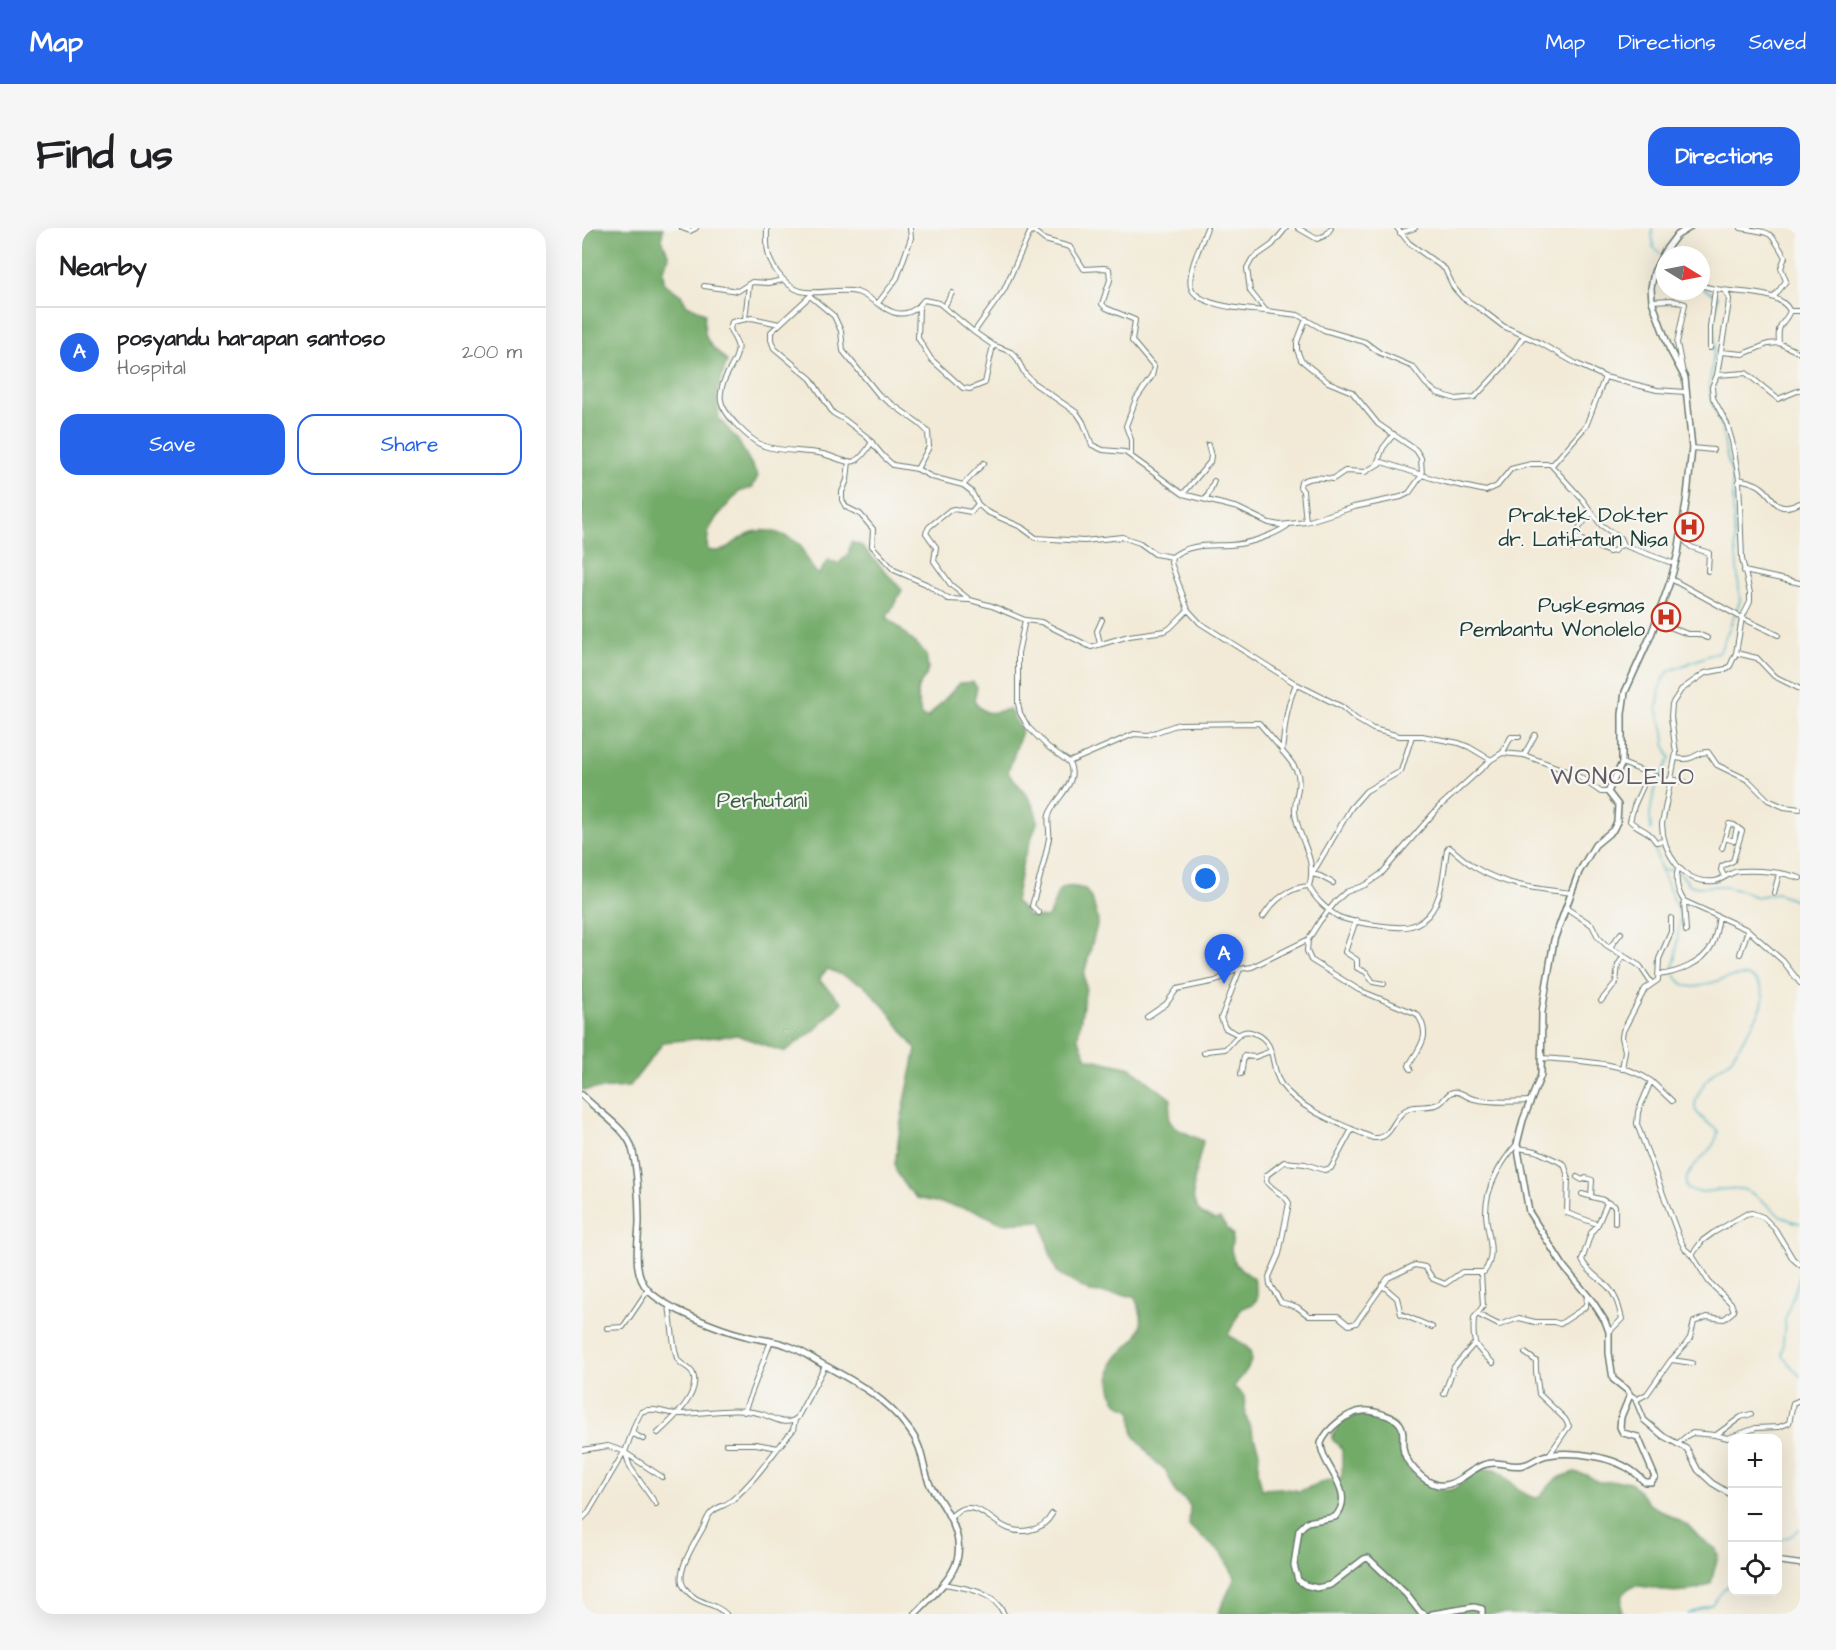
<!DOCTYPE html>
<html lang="en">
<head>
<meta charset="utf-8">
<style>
	body { margin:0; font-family:"Architects Daughter",sans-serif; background:#f6f6f6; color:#202124 }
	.controls { position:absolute; right:18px; bottom:18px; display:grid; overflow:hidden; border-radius:12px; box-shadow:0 6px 24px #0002 }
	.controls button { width:54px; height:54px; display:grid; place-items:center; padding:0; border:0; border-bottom:2px solid #e0e0e0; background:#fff; color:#202124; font:30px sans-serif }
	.compass { position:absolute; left:1074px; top:18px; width:54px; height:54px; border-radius:50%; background:#fff; box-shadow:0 6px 24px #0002; rotate:100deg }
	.you { position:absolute; left:624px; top:651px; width:21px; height:21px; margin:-15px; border:4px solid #fff; border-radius:50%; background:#1a73e8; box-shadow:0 0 0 9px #1a73e833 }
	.badge { display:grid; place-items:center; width:39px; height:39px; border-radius:50%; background:#2563eb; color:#fff; font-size:20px; font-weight:700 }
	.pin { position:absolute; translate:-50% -50px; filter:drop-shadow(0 2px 3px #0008) }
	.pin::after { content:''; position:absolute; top:32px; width:21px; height:18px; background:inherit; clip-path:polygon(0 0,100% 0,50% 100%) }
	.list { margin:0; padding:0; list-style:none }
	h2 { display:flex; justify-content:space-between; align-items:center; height:78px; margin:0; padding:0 24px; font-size:26px }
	h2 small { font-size:20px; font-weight:400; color:#757577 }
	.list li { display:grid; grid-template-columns:39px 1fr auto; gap:18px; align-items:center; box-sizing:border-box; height:90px; padding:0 24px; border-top:2px solid #e0e0e0 }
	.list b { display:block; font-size:22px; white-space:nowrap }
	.list p { margin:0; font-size:20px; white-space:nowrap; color:#757577 }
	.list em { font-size:20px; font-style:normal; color:#757577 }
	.actions { display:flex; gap:12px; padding:18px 24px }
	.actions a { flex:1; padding:14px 0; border:2px solid #2563eb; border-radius:18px; text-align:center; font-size:21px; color:#2563eb }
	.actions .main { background:#2563eb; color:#fff }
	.icon { flex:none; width:33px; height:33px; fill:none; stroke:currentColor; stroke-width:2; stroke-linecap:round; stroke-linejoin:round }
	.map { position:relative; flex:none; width:1218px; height:1386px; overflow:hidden; border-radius:18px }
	header { display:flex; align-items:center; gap:36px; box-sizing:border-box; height:84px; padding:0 30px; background:#2563eb; color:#fff }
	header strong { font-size:28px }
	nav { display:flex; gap:33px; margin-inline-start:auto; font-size:21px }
	.intro { display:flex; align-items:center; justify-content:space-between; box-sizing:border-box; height:144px; padding:0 36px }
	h1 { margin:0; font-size:42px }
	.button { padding:15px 27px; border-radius:18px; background:#2563eb; color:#fff; font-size:21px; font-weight:700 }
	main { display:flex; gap:36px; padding:0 36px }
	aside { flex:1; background:#fff; border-radius:18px; box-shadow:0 6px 24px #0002 }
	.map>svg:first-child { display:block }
	.forest { fill:#72aa67; stroke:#48744e; stroke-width:1.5 }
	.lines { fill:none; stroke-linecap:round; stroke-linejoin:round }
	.stream { stroke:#43b0c0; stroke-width:1.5 }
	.minor-casing { stroke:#697a6d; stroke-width:6 }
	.tertiary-casing { stroke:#697a6d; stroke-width:7 }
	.secondary-casing { stroke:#697a6d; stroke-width:8 }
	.minor { stroke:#fff; stroke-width:4 }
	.tertiary { stroke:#fff; stroke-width:4.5 }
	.secondary { stroke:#fff; stroke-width:5 }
	.labels { text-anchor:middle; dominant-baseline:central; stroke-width:4.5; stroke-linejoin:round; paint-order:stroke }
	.poi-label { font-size:21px; fill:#1f3d34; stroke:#f6f6f2; text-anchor:end }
	.park-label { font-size:21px; fill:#3a5f44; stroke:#f6f6f2 }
	.quarter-label { font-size:24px; letter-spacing:1.5px; fill:#645c63; stroke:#f6f6f2 }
</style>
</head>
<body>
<header>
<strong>Map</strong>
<nav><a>Map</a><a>Directions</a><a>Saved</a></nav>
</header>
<div class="intro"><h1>Find us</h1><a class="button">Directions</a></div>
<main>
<aside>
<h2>Nearby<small></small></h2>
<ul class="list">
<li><span class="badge">A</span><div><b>posyandu harapan santoso</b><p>Hospital</p></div><em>200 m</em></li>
</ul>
<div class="actions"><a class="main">Save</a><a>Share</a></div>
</aside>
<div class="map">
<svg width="1218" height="1386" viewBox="0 0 1218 1386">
	<rect width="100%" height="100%" fill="#f6f6f2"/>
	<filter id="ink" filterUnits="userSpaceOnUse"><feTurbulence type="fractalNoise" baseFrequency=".0167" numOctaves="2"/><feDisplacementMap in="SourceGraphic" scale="12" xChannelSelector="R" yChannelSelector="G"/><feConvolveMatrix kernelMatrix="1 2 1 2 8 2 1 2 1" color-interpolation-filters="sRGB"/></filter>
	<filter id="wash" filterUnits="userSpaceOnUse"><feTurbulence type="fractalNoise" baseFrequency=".008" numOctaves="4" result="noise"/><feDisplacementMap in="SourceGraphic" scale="24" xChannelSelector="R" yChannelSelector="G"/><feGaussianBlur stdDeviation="1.35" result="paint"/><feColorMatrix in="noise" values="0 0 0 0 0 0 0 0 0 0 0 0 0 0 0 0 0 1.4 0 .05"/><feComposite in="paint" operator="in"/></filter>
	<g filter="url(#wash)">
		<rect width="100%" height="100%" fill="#f2ead7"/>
		<path class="forest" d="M0,0H81L80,11L87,29L81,41L82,55L99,67L105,77L123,85C120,112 126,115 145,133L135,163L137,191L155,211L176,248L170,260L157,264L134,290L127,302L125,315L126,322C153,330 156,293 195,305C203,308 210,310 216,315C222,320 222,326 225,332C228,337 232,342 236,347L246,332L256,336L266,327L269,314L280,318L320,362L305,389L344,425L346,441L344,448L336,459L335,466L339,487L345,490L378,455L391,454L395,459L392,473C404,489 408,485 427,481L440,503L426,544C437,558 456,576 455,595L441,633L433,673L446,688L465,690C478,672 468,651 503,661L511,673L516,693L502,746L504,760L497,801L496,810L505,830L549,840L589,871L587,892L595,901L621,913C618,932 601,972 620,986C624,988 629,990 633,992L638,991L651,1007L649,1022L653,1036L672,1051L675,1064V1071L671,1076L659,1081L646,1107C665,1117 679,1125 661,1147C658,1152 655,1153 652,1159L662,1168L664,1188L677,1223L676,1244L680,1261L699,1260L718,1263L746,1252L760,1249V1221L750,1211C757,1181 795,1183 814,1199C818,1209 815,1218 819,1227C824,1243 854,1270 873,1260C883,1254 893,1241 905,1241C927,1242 930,1266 956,1270L974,1251L992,1244L1005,1247L1016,1254L1044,1253L1050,1255L1067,1276L1107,1298L1117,1309L1134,1321L1136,1328L1129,1355C1121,1360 1112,1363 1102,1363C1095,1364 1086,1364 1079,1362C1064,1359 1043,1351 1040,1372C1039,1377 1038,1381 1040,1386H636L653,1349L639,1325L607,1298L608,1278L604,1273L594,1265L583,1241L577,1238L551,1206L550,1185L546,1180C528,1178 526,1152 530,1137C534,1125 552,1117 557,1104C563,1091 557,1080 552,1068L508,1064L478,1047L474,1042L467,1022L460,993L420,995L394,983L335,970L325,960L314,943L313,936L319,893L334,821L305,782L282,757L246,741L239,748L238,753L260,774L233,802L202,824L155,807L82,814L47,859L0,862Z"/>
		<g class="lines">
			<path class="stream" d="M1070,0L1071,19L1078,25
				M1069,602L1068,586L1072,562L1088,530L1083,516L1082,503L1075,481L1079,455L1087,443L1138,423L1158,373L1152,304L1150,247L1144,225L1140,200L1131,177L1127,160L1133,118L1132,92L1136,69L1119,59
				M1070,612L1077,636L1098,687L1094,729L1091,740
				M1079,642H1093
				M1097,644L1108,657L1116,659L1137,658L1161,663L1174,669L1195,665L1206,669L1218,676
				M1092,746C1095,751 1100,756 1106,758C1126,764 1165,730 1179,760C1184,771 1179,781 1174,790C1167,804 1157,816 1150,830C1145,837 1137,839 1131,845C1124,852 1109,873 1114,883C1119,891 1129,897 1136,903C1133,929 1101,935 1104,960C1118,970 1144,956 1163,962C1185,970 1192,991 1218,995
				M1218,1047L1203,1092L1200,1128L1218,1148
				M1196,1312L1209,1308L1218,1301
				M1106,1386L1130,1376L1150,1352"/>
		</g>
	</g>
	<g filter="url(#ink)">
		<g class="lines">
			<g class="minor-casing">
				<path id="minor" d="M100,0L108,3L114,0
					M185,0C185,9 184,19 187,28C191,43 208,63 224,64C241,66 258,60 275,64C294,70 311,96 333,81C337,79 339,75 342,72L357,75L392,104L422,62L450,0
					M625,0C620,14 605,44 609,59C614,78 667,82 684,83
					M704,0L690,17L670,31L665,40L668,63L684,83L716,87L742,102L783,114L798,125L831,139L844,156L855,165L874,171L893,169L921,139L942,108
					M716,0L735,11L744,7L749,0
					M815,0L827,15L863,41L872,60L881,70L900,82L921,98L958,115L993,135L1023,149L1075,162L1103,164
					M1159,0C1191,6 1186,0 1203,29L1199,40L1204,53L1192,69
					M449,1L463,12L488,19L502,41L522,40L527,41L528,52L520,76L524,80L553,92L550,113L572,139L570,148L554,171L544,198L549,212V228
					M818,5L833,0
					M1119,57C1143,68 1196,58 1208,83
					M122,58L156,63L170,54L187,55L201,52
					M1144,64L1147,71L1146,80L1135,147L1130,159L1131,170L1145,196L1150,213L1157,251L1160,331L1168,365V374L1160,390L1154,425L1148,438L1144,441L1123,445L1113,452L1099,462L1090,476L1089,489L1094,525L1080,596C1081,624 1100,657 1133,653C1142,652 1148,643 1158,643C1177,642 1200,644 1218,650
					M228,68L189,104V112L192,120L229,151L251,185L263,192L285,209L301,228L311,237L335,241L350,249L381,257L389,263L396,276L405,284L439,299L454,310L502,313L540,309L558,315L573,326L590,329C608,315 626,318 648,317C667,316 690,308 705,298
					M228,68L252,88L259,103L261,123L297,167L338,196L346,204L347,219L335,241
					M1070,73L1089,72L1103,76L1095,115L1101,145
					M296,75L315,50L329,10L328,0
					M337,79L336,110L349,131L381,160L388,161L403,155L411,117
					M362,79L370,65
					M1208,83H1218
					M163,91L167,57
					M197,96L170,90L150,94L148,100C149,106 153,110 155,116C159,130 142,146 140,159C139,163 138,168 139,172C141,187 169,213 182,218C200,224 222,222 241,226C267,233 272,244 290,214
					M392,104L411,117L429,124L434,129L443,146L453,156L495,185L501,194L510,217L521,222L543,224L601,266L656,280L687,295L698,297L724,294L772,279L819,269L827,265L840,247L862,254L904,263L915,258L929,241L949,236H971L1004,198L1023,149
					M1197,115C1195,92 1202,98 1208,83
					M1128,120V99L1133,62
					M1139,124L1161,126L1186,116L1197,115L1218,125
					M1135,147L1164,145L1196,171L1218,162
					M1110,220L1131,222
					M267,233L265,252L260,264V272L264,279L278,286L291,301L290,318L312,342L344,356L366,371L387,372
					M795,236L801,220L812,206
					M969,237L1000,271L1019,297L1038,310L1041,317L1093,336
					M1157,251C1164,253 1173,254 1179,259C1195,271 1192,287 1218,275
					M381,257L402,235
					M601,266L628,234L629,228L626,217
					M624,272L632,253
					M396,276L389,284L372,281L368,282L347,299L344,305L354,319L352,333L369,357L388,372L410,378L443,392L459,394L509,419L547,408L583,403L588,400L606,382
					M724,294L721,263L718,259L719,254C729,248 740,249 751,251L763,243L783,244L800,234L840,247L839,230L834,222L796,196L770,164L746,154L719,132L715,122V114L724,91
					M993,309L1027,324L1032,323L1037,318L1041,317
					M1099,309L1109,319L1127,325L1126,343
					M990,321L997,300L1009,285
					M590,329L589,335L606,382L618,395L714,456L760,479L774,491L791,501L817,508H840L877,515L887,519L909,532L920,525L942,527L993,546L1019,564H1026
					M1162,343L1218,355
					M1089,351L1160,390L1196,407
					M443,392L436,425V475L438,485L446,499L466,519L487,534L552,506L566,507L597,496L677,495L700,522
					M1074,394L1106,406H1116L1125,410
					M518,416L515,403L520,392
					M1154,425L1175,430L1192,448L1218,461
					M714,456C704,479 703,499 700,523C706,530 713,537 716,547C719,558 712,572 713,584C715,610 736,630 727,658C731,669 745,682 755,688C767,694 816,702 829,698C833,697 838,694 841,692C861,677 861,644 865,622L867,619C876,626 884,634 894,640C923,658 956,661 990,665
					M921,524L929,509H937
					M942,527L953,507
					M1094,530C1114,534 1112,524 1126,524L1135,537L1166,552L1186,572L1202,579L1218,581
					M1040,535L1088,554
					M1088,551L1103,554
					M1061,558L1052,578L1048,593C1057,602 1065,600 1074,614L1082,613
					M1143,610L1152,613L1155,599
					M1140,620L1147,596L1152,597L1160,603L1151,633L1140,638L1139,642L1142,648
					M1096,641C1093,652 1096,664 1102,673L1166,702L1201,733L1218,755
					M751,655L738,648L730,646L769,580L784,563L819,543L830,508
					M1192,665L1197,646
					M1102,674L1104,703
					M984,680L1010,697L1016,709L1024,717L1058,738L1070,756
					M457,685L450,678C456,656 463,633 467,610C468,603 465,594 467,587C473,569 498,556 487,534
					M681,689C691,673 707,659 727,658
					M774,692L763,724L775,732V740L784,744L791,754L802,756
					M1028,719L1039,705
					M1158,726L1166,702
					M1076,747C1094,745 1121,736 1130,717C1134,709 1135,698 1137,689
					M1019,773L1034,754L1036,737L1042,727
					M565,789L584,776L595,761L634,753L652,742L670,739L725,712
					M655,806L643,800L639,790L658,741
					M622,825L625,823L643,821C653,813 657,799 672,805C696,814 687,838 699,856C717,882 763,898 791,910C812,912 810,886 828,880C837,877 848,880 856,876C864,873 865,862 875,864C881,865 886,870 892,871C909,875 930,874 948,873
					M960,830C995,833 1039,833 1069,853L1056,884L1055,896L1097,1009L1103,1021L1110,1027
					M829,841L827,838L828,835C840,817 849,806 835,786L777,762L729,732L725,723L726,712L738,693L755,672L764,664L783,657L799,646L857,579L909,532
					M1040,841L1043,823L1040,809L1041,803L1063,761L1076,752L1077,731L1089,704V690
					M659,846L662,828L673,829L689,823
					M1069,853L1090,873
					M770,901L749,940L742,942L723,936L702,934L685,947L684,953C690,963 702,965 707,975L697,1026L687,1049L688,1057L699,1074L715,1079L727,1088H756L767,1097L774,1095L806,1050L833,1037L843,1039L851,1051L863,1056L880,1044H902C916,1026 904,1004 904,984C904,959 919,934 935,916
					M936,920L954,923L982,936L986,948L985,985L1015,996
					M995,949L1000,952L1004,950L1010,952L1009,969
					M1000,966L1021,972L1025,975L1016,996L1009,1005L1000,1032C1004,1043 1019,1051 1027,1060C1035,1069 1037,1080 1040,1091L1027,1104
					M1025,974L1033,978V995
					M899,1045L901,1078L892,1090C890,1116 892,1118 911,1135
					M800,1057L815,1070L819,1086L850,1099
					M895,1086L917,1097L937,1090L953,1094H972L978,1096L1002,1080L1004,1077L1005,1067
					M25,1100L41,1099L66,1062
					M943,1125L954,1133C953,1145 956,1155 957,1166L983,1191L987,1198L967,1227
					M1090,1132L1110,1135
					M862,1166L872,1139L892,1116
					M1054,1172L1065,1166L1089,1132L1103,1117L1108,1110L1112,1094L1125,1089L1142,1091L1152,1083L1149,1075L1127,1054L1110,1027L1120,1013L1131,1005L1164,986L1170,985L1181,989L1193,1001L1211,1031L1218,1037
					M162,1184L189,1113
					M50,1205L61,1211
					M76,1205C89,1193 119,1166 111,1146C108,1138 98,1138 95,1130C90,1114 90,1095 87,1078
					M1134,1207L1159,1189L1169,1186
					M144,1216H174L196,1220L211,1202L213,1192
					M1095,1216L1106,1207L1111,1205L1133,1207L1146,1210L1174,1200L1197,1199L1207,1195L1211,1175L1218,1172
					M0,1222L26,1218L41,1223
					M74,1276L48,1239L43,1224L53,1196L59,1184C70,1178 84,1186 96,1186C124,1186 152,1178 180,1186C192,1190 204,1199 215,1190L243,1138
					M368,1289C372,1286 376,1282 380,1281C403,1273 417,1310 448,1302C459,1300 465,1295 470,1286
					M0,1291L6,1285L42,1224L80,1249
					M362,1356C384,1360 411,1363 422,1386
					M144,1386C131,1373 114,1377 102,1359C92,1345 114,1313 121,1300C124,1294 125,1288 130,1284C136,1278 144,1278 150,1272C168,1257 182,1238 196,1220"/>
			</g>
			<g class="tertiary-casing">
				<path id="tertiary" d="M1048,1167L1053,1170L1062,1192L1081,1208L1105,1221L1116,1242L1130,1255L1150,1267
					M1196,1333L1218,1336"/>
			</g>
			<g class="secondary-casing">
				<path id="secondary" d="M0,867C13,881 40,898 48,915C55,931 57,974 57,992C57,1015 49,1043 66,1062C82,1080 139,1102 164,1108C177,1112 191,1112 204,1117C218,1121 230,1131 244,1138C277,1156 303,1170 326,1200C343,1221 339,1239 349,1259C355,1268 361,1276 366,1286C393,1334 364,1353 333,1386
					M842,1386L838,1384L824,1366L786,1330L782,1331L748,1357L735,1360L723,1357L716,1352L712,1337L717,1302L725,1294L753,1289C776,1264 739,1239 739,1215C745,1201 765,1184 781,1183C788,1182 796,1185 803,1187C809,1189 815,1191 818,1196C823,1203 820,1211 821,1219C822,1234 841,1254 856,1257C872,1260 886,1243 901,1237C917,1231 926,1240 941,1237C950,1236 956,1228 966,1227C991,1223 1032,1228 1053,1245C1056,1247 1059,1251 1063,1254H1069L1073,1249L1056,1209L1041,1205L1038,1199L1039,1189L1048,1167L1045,1162L1031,1151L1027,1125V1104L1023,1093L1011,1074L982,1039L947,984L935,916L941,892L959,847L960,784L972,712L997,644L1013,617L1031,602L1035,594L1036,577L1026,564L1040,535V486L1043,464L1069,407L1089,351L1096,325L1105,268L1110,220L1103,150L1087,120L1070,73L1069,60L1072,44L1082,24L1094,8L1107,0
					M850,1386L892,1379L900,1381V1386"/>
			</g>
			<use href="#minor" class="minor"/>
			<use href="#tertiary" class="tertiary"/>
			<use href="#secondary" class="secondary"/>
		</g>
	</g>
	<defs>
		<g id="hospital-ring" transform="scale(1.5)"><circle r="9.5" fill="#f6f6f2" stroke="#c8321e" stroke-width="1.5"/><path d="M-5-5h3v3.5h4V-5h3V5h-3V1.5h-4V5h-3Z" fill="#c8321e"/></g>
	</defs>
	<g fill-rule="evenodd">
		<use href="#hospital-ring" x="1107" y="299"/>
		<use href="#hospital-ring" x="1084" y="389"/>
	</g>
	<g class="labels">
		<g class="poi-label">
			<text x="1086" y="287">Praktek Dokter<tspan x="1086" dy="24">dr. Latifatun Nisa</tspan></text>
			<text x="1063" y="377">Puskesmas<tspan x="1063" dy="24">Pembantu Wonolelo</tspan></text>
		</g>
		<g class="park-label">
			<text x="180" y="572">Perhutani</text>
		</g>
		<g class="quarter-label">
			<text x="1041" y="549">WONOLELO</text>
		</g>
	</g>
</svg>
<div class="controls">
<button>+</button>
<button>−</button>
<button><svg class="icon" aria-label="locate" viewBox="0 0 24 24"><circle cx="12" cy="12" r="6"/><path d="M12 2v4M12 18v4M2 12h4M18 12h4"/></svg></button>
</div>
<svg class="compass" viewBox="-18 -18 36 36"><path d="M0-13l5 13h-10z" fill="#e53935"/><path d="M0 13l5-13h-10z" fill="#757577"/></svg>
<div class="you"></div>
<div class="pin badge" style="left:642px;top:756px">A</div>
</div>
</main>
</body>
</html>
